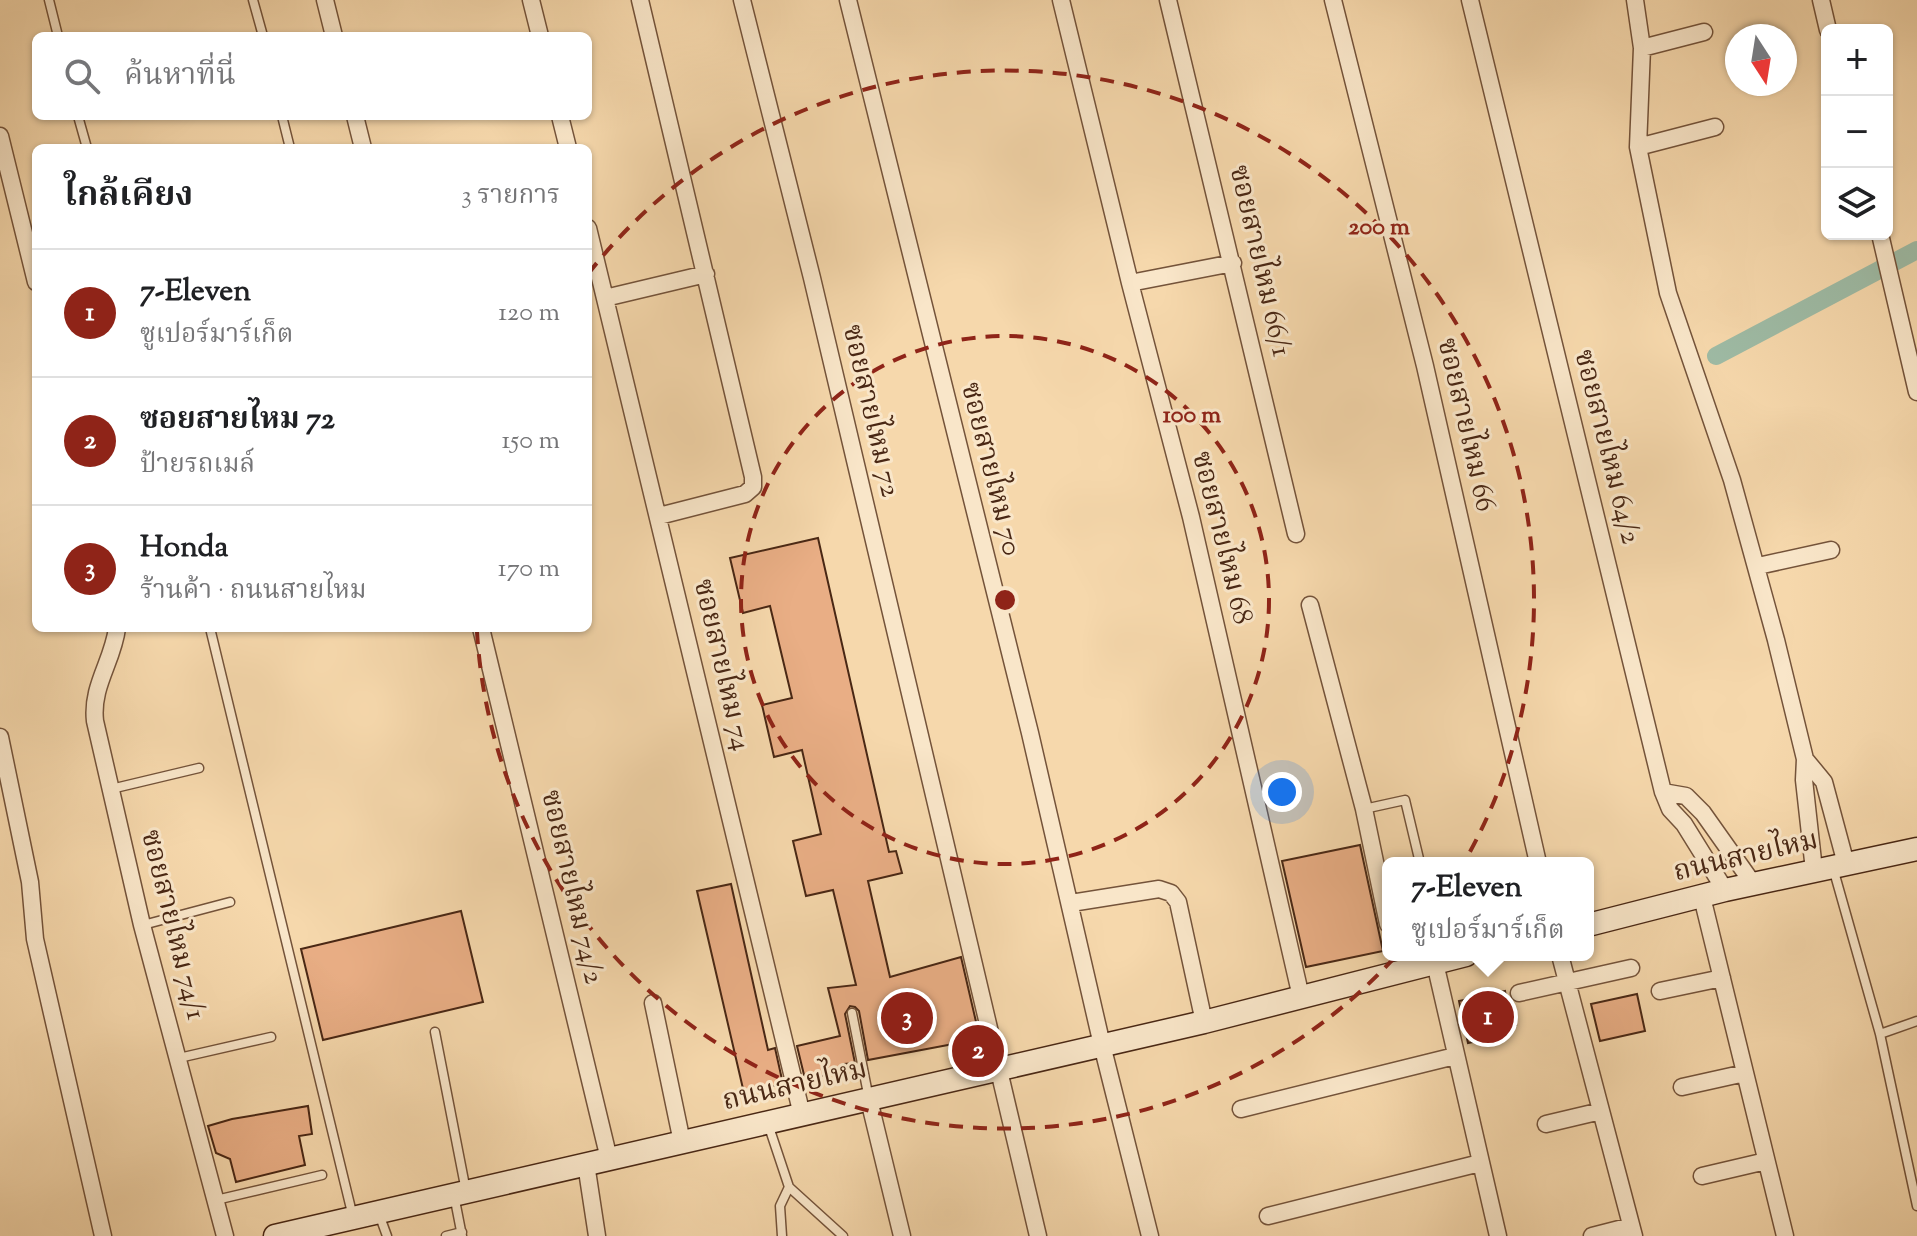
<!DOCTYPE html>
<html lang="th">
<head>
<meta charset="utf-8">
<style>
	body { margin:0; font-family:"Sorts Mill Goudy","Noto Serif Thai",serif; background:#f6f6f6; color:#202124 }
	.controls { position:absolute; right:24px; top:24px; display:grid; overflow:hidden; border-radius:12px; box-shadow:0 2px 6px #0004 }
	.controls button { width:72px; height:72px; display:grid; place-items:center; padding:0; border:0; border-bottom:2px solid #e0e0e0; background:#fff; color:#202124; font:40px sans-serif }
	.compass { position:absolute; left:1725px; top:24px; width:72px; height:72px; border-radius:50%; background:#fff; box-shadow:0 2px 6px #0004; rotate:168deg }
	.you { position:absolute; left:1282px; top:792px; width:28px; height:28px; margin:-20px; border:6px solid #fff; border-radius:50%; background:#1a73e8; box-shadow:0 0 0 12px #1a73e833 }
	.badge { display:grid; place-items:center; width:52px; height:52px; border-radius:50%; background:#8f2418; color:#fff; font-size:26px; font-weight:700 }
	.pin { position:absolute; translate:-50% -50%; border:4px solid #fff; box-shadow:0 2px 8px #0006 }
	.popup { position:absolute; left:1382px; top:857px; width:212px; height:104px; box-sizing:border-box; display:grid; place-content:center; border-radius:12px; background:#fff; filter:drop-shadow(0 2px 6px #0005); font-size:26px; white-space:nowrap; color:#757577 }
	.popup b { font-size:30px; color:#202124 }
	.popup::after { content:''; position:absolute; left:50%; top:100%; margin-left:-16px; border:16px solid transparent; border-top-color:#fff }
	.list { margin:0; padding:0; list-style:none }
	h2 { display:flex; justify-content:space-between; align-items:center; height:104px; margin:0; padding:0 32px; font-size:34px }
	h2 small { font-size:26px; font-weight:400; color:#757577 }
	.list li { display:grid; grid-template-columns:52px 1fr auto; gap:24px; align-items:center; box-sizing:border-box; height:128px; padding:0 32px; border-top:2px solid #e0e0e0 }
	.list b { display:block; font-size:30px; white-space:nowrap }
	.list p { margin:0; font-size:26px; white-space:nowrap; color:#757577 }
	.list em { font-size:26px; font-style:normal; color:#757577 }
	.icon { flex:none; width:44px; height:44px; fill:none; stroke:currentColor; stroke-width:2; stroke-linecap:round; stroke-linejoin:round }
	.map { position:relative; flex:none; width:1917px; height:1236px; overflow:hidden }
	.search { position:absolute; background:#fff; box-shadow:0 2px 6px #0004; left:32px; top:32px; width:560px; height:88px; display:flex; align-items:center; gap:20px; box-sizing:border-box; padding:0 28px; border-radius:12px; color:#757577; font-size:30px }
	.panel { position:absolute; background:#fff; box-shadow:0 2px 6px #0004; left:32px; top:144px; width:560px; height:488px; border-radius:12px }
	.map>svg:first-child { display:block }
	.lines { fill:none; stroke-linecap:round; stroke-linejoin:round }
	.canal { stroke:#9ebba5; stroke-width:18 }
	.building { fill:#e9ae85; stroke:#492714; stroke-width:2 }
	.lane-casing { stroke:#74533a; stroke-width:11 }
	.street-casing { stroke:#74533a; stroke-width:19 }
	.secondary-casing { stroke:#492714; stroke-width:25 }
	.lane { stroke:#f9e6c9; stroke-width:8 }
	.street { stroke:#f9e6c9; stroke-width:16 }
	.secondary { stroke:#f9e6c9; stroke-width:22 }
	.ring { fill:none; stroke:#8f2418; stroke-width:4; stroke-dasharray:14 10 }
	.labels { text-anchor:middle; dominant-baseline:central; stroke-width:6; stroke-linejoin:round; paint-order:stroke }
	.street-label { font-size:28px; fill:#492714; stroke:#f9e6c9 }
	.centre { fill:#8f2418; stroke:#f9e6c9; stroke-width:4 }
	.ring-label { font-size:24px; text-anchor:middle; font-weight:bold; fill:#8f2418; stroke:#f9e6c9; stroke-width:6; stroke-linejoin:round; paint-order:stroke }
</style>
</head>
<body>
<div class="map">
<svg width="1917" height="1236" viewBox="0 0 1917 1236">
	<rect width="100%" height="100%" fill="#f6d8ac"/>
	<filter id="stains"><feTurbulence type="fractalNoise" baseFrequency=".0025" numOctaves="4"/><feColorMatrix values="0 0 0 0 .2 0 0 0 0 .09 0 0 0 0 .02 0 0 0 .5 -.17"/></filter>
	<radialGradient id="worn" r=".72"><stop offset=".6" stop-color="#630" stop-opacity="0"/><stop offset="1" stop-color="#630" stop-opacity=".3"/></radialGradient>
	<g class="lines">
		<path class="canal" d="M1716,356L1917,250"/>
	</g>
	<path class="building" d="M818,538L889,852L896,851L902,873L868,881L890,977L961,957L980,1039L868,1060L859,1011L855,1007L850,1006L845,1014L855,1063L845,1064L846,1070L809,1079H805L797,1046L840,1036L828,988L856,985L833,890L806,896L793,841L821,834L802,750L774,757L762,705L792,698L770,606L743,613L730,558Z
		M1360,845L1383,951L1306,967L1282,861Z
		M731,884L768,1050L775,1048L783,1084L744,1093L697,891Z
		M461,911L483,1002L323,1040L301,949Z
		M1505,991L1506,997L1510,1000L1516,1025L1510,1026L1511,1034L1468,1043L1459,1001Z
		M1637,994L1645,1031L1600,1041L1591,1004Z
		M308,1106L312,1134L299,1136L305,1165L236,1182L230,1159L216,1153L208,1126L232,1119Z"/>
	<g class="lines">
		<g class="lane-casing">
			<path id="lane" d="M49,0L58,36
				M253,0L263,36
				M78,116L87,148
				M282,116L290,148
				M210,628L353,1217
				M111,789L199,768
				M1364,809L1405,800L1420,863
				M1833,868L1880,1034L1917,1206
				M143,925L230,902
				M852,1013L869,1099
				M435,1032L466,1191
				M1880,1034L1917,1021
				M179,1058L271,1037
				M768,1124L789,1187L780,1206L782,1236
				M789,1187L843,1236
				M454,1195L462,1236
				M216,1200L322,1175
				M379,1214L387,1236
				M446,1236L462,1232"/>
		</g>
		<g class="street-casing">
			<path id="street" d="M325,0L334,36
				M531,0L540,36
				M640,0L753,477V487L745,494L659,516
				M742,0L812,278L1038,1236
				M848,0L1030,733L1102,1045L1150,1236
				M1061,0L1130,283L1191,517L1301,997
				M1168,0L1296,534
				M1333,0L1425,366L1538,863
				M1470,0L1663,792L1670,809L1684,824L1725,890
				M1635,0L1642,48L1638,147L1668,293L1732,480L1776,640L1805,759L1804,780L1814,870
				M1821,0L1828,30
				M1642,48L1704,32
				M355,116L363,148
				M560,116L568,148
				M0,136L36,282
				M1638,147L1715,127
				M588,228L802,1115
				M1880,234L1917,392
				M1130,283L1233,263
				M605,298L706,274
				M1758,566L1831,550
				M1310,605L1364,809L1388,924
				M117,628C113,661 91,686 95,721L142,925L225,1236
				M481,628L609,1159
				M0,737L30,882L35,939L103,1236
				M1805,759L1824,782L1846,864
				M1663,792L1686,796L1703,813L1754,885
				M1702,897L1785,1236
				M1071,903L1159,889L1171,893L1178,902L1204,1022
				M1560,955L1634,1236
				M1435,963L1498,1236
				M1660,991L1722,978
				M1519,993L1631,968
				M653,1003L682,1142
				M1682,1087L1745,1073
				M869,1100L902,1236
				M1241,1109L1455,1056
				M1546,1124L1601,1111
				M586,1164L597,1236
				M1702,1176L1766,1161
				M1268,1216L1480,1163
				M1592,1236L1631,1226"/>
		</g>
		<g class="secondary-casing">
			<path id="secondary" d="M1588,925L1725,890L1917,849
				M275,1236L1204,1022L1466,955"/>
		</g>
		<use href="#lane" class="lane"/>
		<use href="#street" class="street"/>
		<use href="#secondary" class="secondary"/>
	</g>
	<g class="ring">
		<circle cx="1005" cy="600" r="264"/>
		<path d="M588 274A529 529 0 1 1 477 632"/>
	</g>
	<g class="labels">
		<g class="street-label">
			<text transform="translate(1259 261) rotate(77)">ซอยสายไหม 66/1</text>
			<text transform="translate(870 411) rotate(77)">ซอยสายไหม 72</text>
			<text transform="translate(1465 425) rotate(77)">ซอยสายไหม 66</text>
			<text transform="translate(1606 447) rotate(76)">ซอยสายไหม 64/2</text>
			<text transform="translate(990 469) rotate(76)">ซอยสายไหม 70</text>
			<text transform="translate(1221 538) rotate(76)">ซอยสายไหม 68</text>
			<text transform="translate(721 665) rotate(77)">ซอยสายไหม 74</text>
			<text transform="translate(1746 857) rotate(-13)">ถนนสายไหม</text>
			<text transform="translate(571 887) rotate(77)">ซอยสายไหม 74/2</text>
			<text transform="translate(172 925) rotate(76)">ซอยสายไหม 74/1</text>
			<text transform="translate(795 1086) rotate(-13)">ถนนสายไหม</text>
		</g>
	</g>
	<circle cx="1005" cy="600" r="12" class="centre"/>
	<g class="ring-label">
		<text x="1379" y="234">200 m</text>
		<text x="1192" y="422">100 m</text>
	</g>
	<rect width="100%" height="100%" filter="url(#stains)"/>
	<rect width="100%" height="100%" fill="url(#worn)"/>
</svg>
<div class="controls">
<button>+</button>
<button>−</button>
<button><svg class="icon" aria-label="layers" viewBox="0 0 24 24"><path d="M12 4l9 5-9 5-9-5zM3 14l9 5 9-5"/></svg></button>
</div>
<svg class="compass" viewBox="-18 -18 36 36"><path d="M0-13l5 13h-10z" fill="#e53935"/><path d="M0 13l5-13h-10z" fill="#757577"/></svg>
<div class="you"></div>
<div class="pin badge" style="left:1488px;top:1017px">1</div>
<div class="popup"><b>7-Eleven</b>ซูเปอร์มาร์เก็ต</div>
<div class="pin badge" style="left:978px;top:1051px">2</div>
<div class="pin badge" style="left:907px;top:1018px">3</div>
<div class="search"><svg class="icon" aria-label="search" viewBox="0 0 24 24"><circle cx="10" cy="10" r="6"/><path d="M15 15l6 6"/></svg>ค้นหาที่นี่</div>
<section class="panel">
<h2>ใกล้เคียง<small>3 รายการ</small></h2>
<ul class="list">
<li><span class="badge">1</span><div><b>7-Eleven</b><p>ซูเปอร์มาร์เก็ต</p></div><em>120 m</em></li>
<li><span class="badge">2</span><div><b>ซอยสายไหม 72</b><p>ป้ายรถเมล์</p></div><em>150 m</em></li>
<li><span class="badge">3</span><div><b>Honda</b><p>ร้านค้า · ถนนสายไหม</p></div><em>170 m</em></li>
</ul>
</section>
</div>
</body>
</html>
